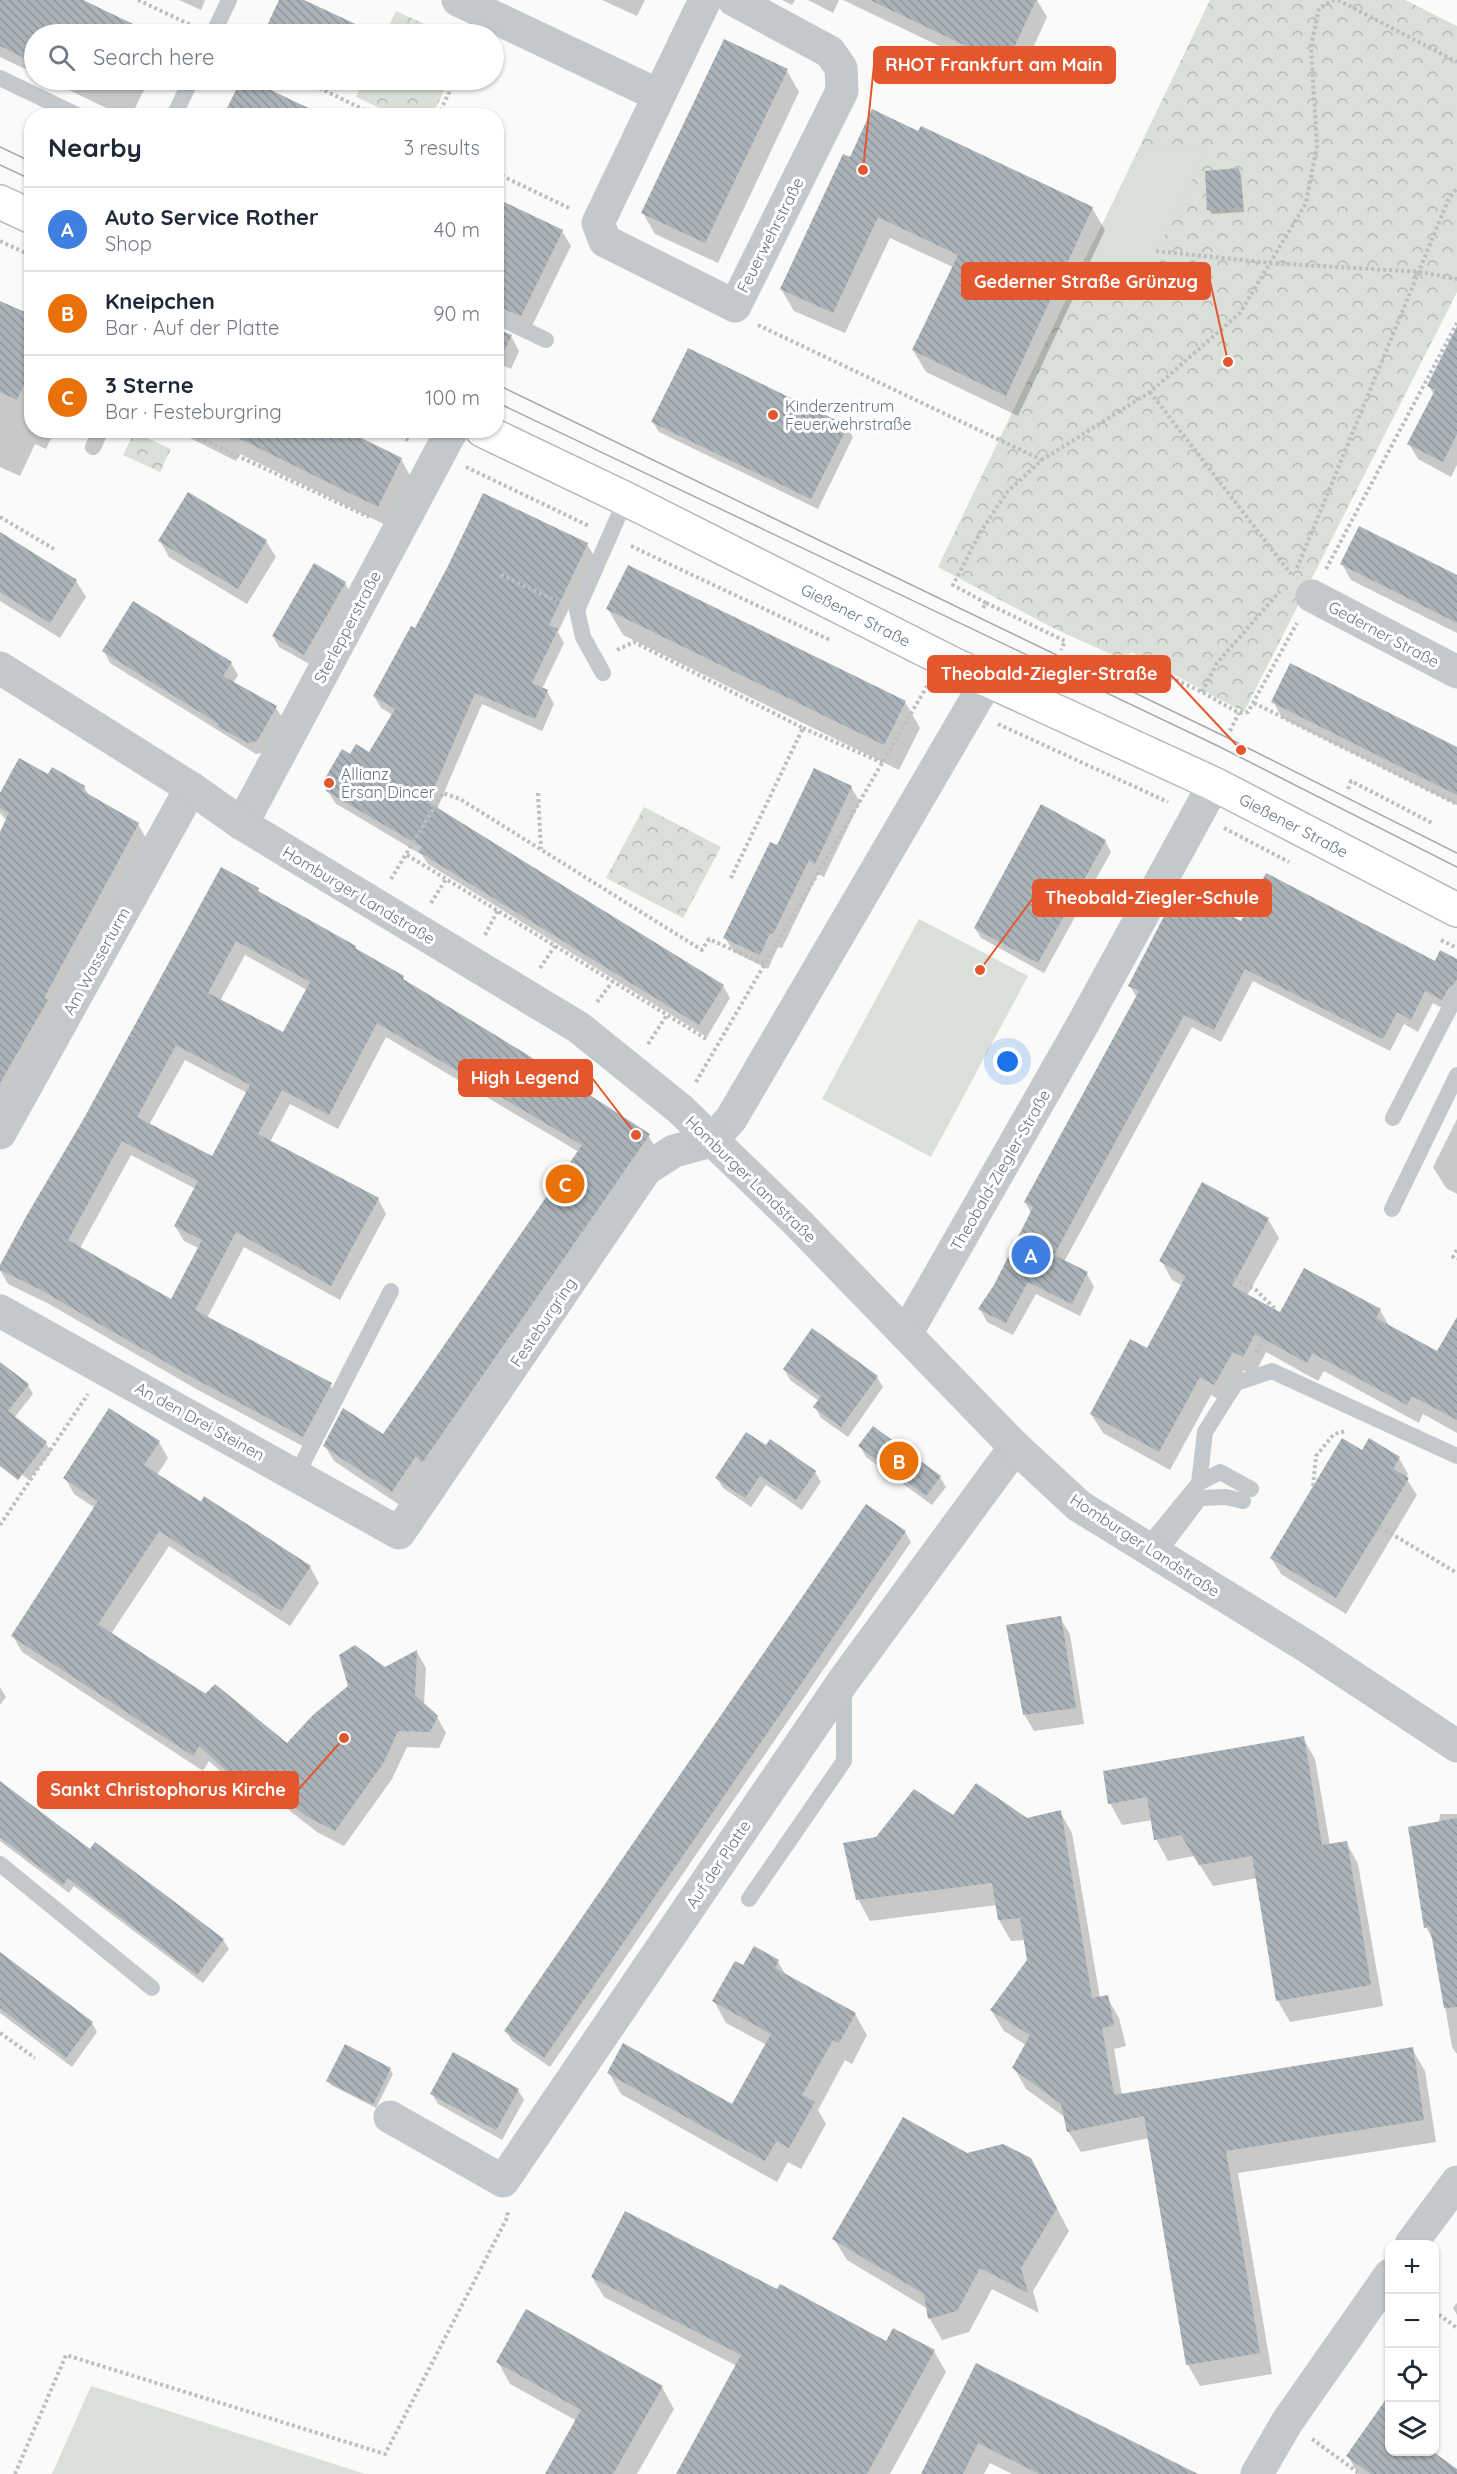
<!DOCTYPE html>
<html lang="en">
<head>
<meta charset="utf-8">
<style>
	body { margin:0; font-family:Quicksand,sans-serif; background:#f6f6f7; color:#1f2937 }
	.controls { position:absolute; right:18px; bottom:18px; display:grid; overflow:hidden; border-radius:12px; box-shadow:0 2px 4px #0004 }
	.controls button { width:54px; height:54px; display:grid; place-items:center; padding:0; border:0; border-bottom:2px solid #e0e1e3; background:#fff; color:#1f2937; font:30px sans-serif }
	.you { position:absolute; left:1008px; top:1062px; width:21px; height:21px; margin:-15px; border:4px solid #fff; border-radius:50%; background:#1a73e8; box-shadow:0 0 0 9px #1a73e833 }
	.badge { display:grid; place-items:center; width:39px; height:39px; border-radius:50%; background:#e4572e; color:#fff; font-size:20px; font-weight:700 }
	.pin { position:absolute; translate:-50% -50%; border:3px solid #fff; box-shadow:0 2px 6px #0006 }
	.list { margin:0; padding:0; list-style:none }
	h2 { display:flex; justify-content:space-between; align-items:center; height:78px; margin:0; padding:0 24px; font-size:26px }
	h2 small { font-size:20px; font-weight:400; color:#747a83 }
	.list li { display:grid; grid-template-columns:39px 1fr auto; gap:18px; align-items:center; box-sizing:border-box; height:84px; padding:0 24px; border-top:2px solid #e0e1e3 }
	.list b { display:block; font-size:22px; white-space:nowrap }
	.list p { margin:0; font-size:20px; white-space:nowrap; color:#747a83 }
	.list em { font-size:20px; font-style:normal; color:#747a83 }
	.icon { flex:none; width:33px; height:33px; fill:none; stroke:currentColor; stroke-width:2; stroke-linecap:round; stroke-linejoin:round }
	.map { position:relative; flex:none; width:1457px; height:2474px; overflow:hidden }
	.search { position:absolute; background:#fff; box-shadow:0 2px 4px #0004; left:24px; top:24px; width:480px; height:66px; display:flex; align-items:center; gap:15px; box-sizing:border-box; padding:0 21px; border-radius:33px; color:#747a83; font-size:22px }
	.panel { position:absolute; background:#fff; box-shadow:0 2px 4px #0004; left:24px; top:108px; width:480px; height:330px; border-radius:24px }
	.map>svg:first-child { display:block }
	.park { fill:url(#park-crowns) }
	.garden { fill:#dadfd7 }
	.shadow { fill:#0003; fill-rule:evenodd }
	.building { fill:url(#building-back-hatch); fill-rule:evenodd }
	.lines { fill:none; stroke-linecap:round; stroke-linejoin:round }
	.secondary-casing { stroke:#b3babf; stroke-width:36 }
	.path { stroke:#bbbfc2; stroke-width:4; stroke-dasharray:3 3; stroke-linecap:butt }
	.service { stroke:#c3c8cc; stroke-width:16 }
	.minor { stroke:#c3c8cc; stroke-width:33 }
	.tertiary { stroke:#c3c8cc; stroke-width:33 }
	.secondary { stroke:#fff; stroke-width:33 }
	.tram { stroke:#a2aab0; stroke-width:1.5 }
	.poi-dot { fill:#e4572e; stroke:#fff; stroke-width:2 }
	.labels { text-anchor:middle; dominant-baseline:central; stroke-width:6; stroke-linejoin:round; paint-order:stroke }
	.street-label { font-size:16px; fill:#657683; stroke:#fff }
	.poi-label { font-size:16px; fill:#657683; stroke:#fff; text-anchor:start }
	.leader { fill:none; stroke:#e4572e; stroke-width:2 }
	.callout-dot { fill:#e4572e; stroke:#fff; stroke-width:2 }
	.callout { fill:#e4572e; stroke:#e4572e; stroke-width:2 }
	.callout-label { font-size:18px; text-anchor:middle; font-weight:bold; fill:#fff }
</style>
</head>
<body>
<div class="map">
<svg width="1457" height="2474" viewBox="0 0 1457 2474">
	<defs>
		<pattern id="park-crowns" width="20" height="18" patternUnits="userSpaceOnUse" patternTransform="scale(1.5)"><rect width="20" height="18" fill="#dadfd7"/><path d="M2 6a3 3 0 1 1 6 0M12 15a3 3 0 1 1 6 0" fill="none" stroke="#b4b9b4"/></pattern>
		<pattern id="building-back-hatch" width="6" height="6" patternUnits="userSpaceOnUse" patternTransform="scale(1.5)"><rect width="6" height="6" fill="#aab3b9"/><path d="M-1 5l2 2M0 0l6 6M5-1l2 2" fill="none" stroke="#8e969c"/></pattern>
	</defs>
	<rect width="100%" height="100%" fill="#fafaf8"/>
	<path class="park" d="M1210,0H1405L1457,26V292L1244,712L1131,652L1126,661L1055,629L938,567Z
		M396,11L446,34H385Z
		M364,80H449L432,116L395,115L356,97Z
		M134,432L171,449L160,472L123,455Z
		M644,807L721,847L683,918L606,878Z"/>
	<path class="garden" d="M1141,147L1206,152L1136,293L1082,264Z
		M919,919L1028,976L931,1157L822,1099Z
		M91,2386L365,2474H52Z"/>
	<path class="shadow" d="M0,0H79L151,34H34V73L0,57Z
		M179,0H205L201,10Z
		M281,0H301L374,34H264Z
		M602,0H645L637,16Z
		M782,0H795L792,5Z
		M808,0H839L833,13Z
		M843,0H1037L1047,17L1017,83Z
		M787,71L799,92L718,263L655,234L643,213Z
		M48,80H149L131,116H123Z
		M343,80H371L366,90Z
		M844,156L1092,208L1105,230L1018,416L926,372L913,350L953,267L890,238L845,333L794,311L781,289Z
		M1239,170L1241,175L1244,212L1212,214L1209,210Z
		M496,199L562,231L571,246L530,330L505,320L496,326Z
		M0,313L32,317V430H55L46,449L35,444L20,476L0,467Z
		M511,336L519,351L511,369L496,363Z
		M1457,355V465L1451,477L1418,459L1409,444L1434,395L1429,386Z
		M653,422L847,427L853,437L818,509L659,432Z
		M72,430H107L100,444Z
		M174,430H342L401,459L413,481L390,527L240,454L236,461Z
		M0,533L76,581L86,597L60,638L0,601Z
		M160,541H266L276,557L247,604L169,557Z
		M587,544L594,556L558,632L564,643L542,689L547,691L554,704L542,731L482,704L437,809L723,986L730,998L707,1037L428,864L422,855L335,803L328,791L351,756L369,754L393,715L381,708L374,696L415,630Z
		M1342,564L1457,576V633L1351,580Z
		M314,565L345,583L351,594L311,665L279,647L273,636Z
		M608,609L905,702L920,728L899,770L623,635Z
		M104,651L231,663L238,675L233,683L276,708L283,719L264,752L256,754L110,663Z
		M1273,701L1457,748V805L1282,718Z
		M49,776L84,787L90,797L138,824L147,840L0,1123V835L7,821L0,813V796Z
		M851,787L860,802L824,877L818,874L782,948L778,947L768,969L734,952L725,938L778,847Z
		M1105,841L1111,852L1044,973L981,938L975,928Z
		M258,890L262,895L355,947L358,952L403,977L406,983L648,1135L657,1150L401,1506L334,1461L325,1446L383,1436L579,1152L386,1037L338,1129L290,1104L270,1142L378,1199L386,1214L340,1300L244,1247L207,1318L330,1385L339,1400L312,1451L198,1390L49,1304L8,1284L0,1270ZM245,955L307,990L284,1034L220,1001ZM185,1060L247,1093L212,1158L149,1125ZM131,1155L196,1189L175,1226L184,1241L200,1249L172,1301L80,1248Z
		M1242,923L1436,963L1457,961V1000L1450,1012L1433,1003L1418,1032L1404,1024L1390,1051L1253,981L1221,1042L1192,1027L1064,1262L1087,1274L1094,1287L1080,1316L1036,1294L1013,1335L987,1322L980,1309L995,1286L1031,1213L1025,1202L1137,998L1130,986Z
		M1457,1119V1194L1446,1188L1433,1167Z
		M1268,1219L1279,1238L1247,1296L1281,1314L1380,1310L1389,1326L1438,1353L1457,1352V1433L1423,1414L1419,1423L1324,1371L1318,1381L1266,1352L1254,1376L1244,1370L1225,1403L1211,1395L1170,1470L1103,1433L1091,1414L1147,1350L1183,1286L1172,1280L1161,1260Z
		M0,1366L28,1385L33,1394L14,1418L46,1443L51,1452L29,1480L0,1457Z
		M784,1369L877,1377L883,1387L848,1437L821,1418L815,1407L819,1401L790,1380Z
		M159,1442L168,1458L157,1475L310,1567L319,1583L290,1626L169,1546L111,1634L288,1745L384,1669L417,1652L426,1668L424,1705L437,1717L446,1733L439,1748L407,1747L392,1779L344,1846L317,1832L290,1811L270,1787L255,1803L209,1761L203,1771L22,1652L13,1636L95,1508L74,1494L65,1478Z
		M860,1446L940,1477L946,1487L932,1505L866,1457Z
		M766,1447L815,1472L821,1482L802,1510L766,1485L751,1507L723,1488L717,1478Z
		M1362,1452L1399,1458L1408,1474L1406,1478L1417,1495L1346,1614L1281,1574L1271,1558Z
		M905,1532L911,1542L550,2067L512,2041L506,2031Z
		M1060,1618L1070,1634L1084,1724L1034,1731L1024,1714Z
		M0,1687L6,1697L0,1705Z
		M1303,1738L1315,1759L1330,1845L1346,1842L1358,1864L1383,2006L1290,2022L1278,2001L1257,1878L1213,1886L1194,1856L1168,1861L1156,1839L1153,1820L1122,1825L1110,1803Z
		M0,1783L91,1851L223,1940L229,1949L203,1983L74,1886L69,1893L0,1841Z
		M1060,1812L1072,1833L1100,1998L1107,1997L1119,2018L1126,2046L1114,2049L1122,2095L1412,2049L1425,2071L1436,2142L1238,2173L1272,2374L1200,2386L1188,2365L1149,2138L1081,2152L1068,2131L1066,2118L1026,2089L1014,2068L1026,2045L1004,2031L991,2010L1029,1960L1025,1940L1011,1941L999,1920L997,1905L870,1921L858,1899L876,1838L953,1818L1026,1819Z
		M1440,1814H1457V2054L1452,2047L1434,1942L1426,1927Z
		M0,1954L92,2023L97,2032L72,2067L0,2013Z
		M778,1962L786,1975L855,2014L867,2035L852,2064L845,2060L818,2110L826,2124L801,2169L788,2162L777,2182L621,2094L609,2073L733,2106L767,2045L726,2023L714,2001L744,1967Z
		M390,2069L393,2074L376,2108L331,2085L328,2081Z
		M518,2090L524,2100L502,2140L438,2104L432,2094Z
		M967,2155L1043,2182L1069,2231L1033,2291L1039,2313L992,2289L969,2332L942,2340L930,2319L928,2309L847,2260L834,2239Z
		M592,2277L778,2291L887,2343L934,2351L946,2372L890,2474H678L737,2366L604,2297Z
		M1457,2303V2315L1453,2308Z
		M498,2362L662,2387L674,2409L637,2474H547L577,2421L510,2384Z
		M977,2365L1195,2474H1012L990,2463L984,2474H923Z
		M1377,2415L1390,2424V2452L1457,2471V2474H1358L1348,2456Z"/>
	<path class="building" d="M0,0H83L154,34H34V63L0,46Z
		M279,0H304L377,34H263Z
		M870,0H1036L1006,65Z
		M724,39L788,69L705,243L641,213Z
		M241,80H250L325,116H223Z
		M872,109L918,131L921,126L1093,207L1006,396L912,350L958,255L878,217L833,313L780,289L843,154L850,157Z
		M1239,168L1242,208L1207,210L1205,171Z
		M496,198L563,230L521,316L496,306Z
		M0,301L32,315V367L17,400L0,392Z
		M1457,326V434L1443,462L1407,444L1435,390L1427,386Z
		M496,328L512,335L496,367Z
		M688,348L848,426L811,499L651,422Z
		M222,430H345L402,458L378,507Z
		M188,492L267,540L238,589L158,541Z
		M483,493L588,543L549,625L558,629L532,683L548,690L535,719L475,693L428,802L724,985L699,1025L419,852L422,847L326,791L324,780L342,749L350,754L356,744L369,752L395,709L373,696L411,626L415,628L448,566Z
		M1359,526L1457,575V623L1340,564Z
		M0,532L77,580L50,623L0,592Z
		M314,563L346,582L304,655L272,636Z
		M628,565L906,701L884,745L606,609Z
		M133,601L232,662L223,676L277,706L257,741L248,743L217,726L219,724L102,651Z
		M1290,663L1457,747V795L1271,702Z
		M19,758L48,774L52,767L85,786L83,791L139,823L44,998L48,1000L0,1083V832L9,813L0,808V793Z
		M814,768L852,786L815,864L809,860L773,934L770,933L760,955L723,938L770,842L777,845Z
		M1041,804L1106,840L1038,963L974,928Z
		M221,867L259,888L258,891L356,946L355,948L404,976L403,979L523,1052L650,1134L422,1463L416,1456L392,1492L323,1446L343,1408L383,1434L582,1145L377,1023L329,1115L282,1090L258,1134L379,1198L331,1286L236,1232L195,1310L332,1383L303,1437L188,1375L39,1289L0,1270V1265L27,1215L83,1120ZM236,941L310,982L283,1032L208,993ZM176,1045L250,1085L212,1156L137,1117ZM122,1141L198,1181L174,1226L202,1240L171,1299L68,1240Z
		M1266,873L1435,961L1440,950L1457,959V979L1454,984L1448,989L1442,1000L1425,991L1411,1020L1397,1012L1383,1039L1245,969L1214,1030L1184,1015L1054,1255L1088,1272L1072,1304L1028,1282L1006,1323L978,1309L994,1285L1033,1207L1024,1202L1139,991L1128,986L1178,889L1241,921Z
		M1202,1182L1269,1218L1232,1286L1280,1312L1304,1268L1381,1309L1376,1318L1437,1351L1457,1317V1420L1412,1396L1407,1405L1312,1353L1307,1363L1255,1334L1243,1357L1233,1352L1214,1385L1200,1377L1159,1452L1090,1414L1130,1339L1147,1348L1186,1276L1159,1261Z
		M812,1328L878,1376L841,1427L813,1407L821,1396L783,1369Z
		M0,1362L29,1384L8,1411L47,1442L18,1480L0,1466Z
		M109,1408L160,1441L144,1465L201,1502L204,1496L311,1566L281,1611L159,1531L98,1624L205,1694L215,1684L287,1743L313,1715L348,1686L339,1655L355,1645L385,1667L417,1650L415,1695L438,1716L430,1732L398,1731L384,1762L335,1831L306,1816L279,1794L260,1772L245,1787L199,1746L193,1756L11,1636L98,1501L63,1478Z
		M873,1426L941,1476L926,1496L858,1446Z
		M746,1432L766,1445L770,1439L816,1471L796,1500L760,1476L745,1498L715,1478Z
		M1342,1438L1362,1450L1369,1438L1400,1457L1393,1469L1409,1478L1336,1598L1270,1558Z
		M866,1504L906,1531L544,2058L504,2031Z
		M1061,1616L1076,1708L1023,1715L1006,1625Z
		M1304,1736L1322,1845L1347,1841L1371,1985L1276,2001L1252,1856L1199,1865L1181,1835L1154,1840L1147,1797L1108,1804L1103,1771Z
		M0,1781L90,1849L95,1842L224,1939L197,1975L68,1878L63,1885L0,1837Z
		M976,1783L1027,1818L1061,1810L1092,1998L1108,1995L1114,2025L1102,2028L1114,2095L1413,2047L1424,2120L1226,2151L1260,2353L1186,2365L1144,2116L1067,2132L1061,2104L1012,2068L1030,2035L990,2010L1027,1960L1020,1918L998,1920L992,1883L856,1900L843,1843L876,1837L914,1789L953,1815Z
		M1457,1818V2007L1444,2008L1430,1927L1424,1928L1408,1827Z
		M754,1946L779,1960L775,1968L856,2013L839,2043L833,2040L802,2095L815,2102L789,2148L776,2141L765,2161L607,2073L623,2043L732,2104L771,2034L712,2001L735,1961L743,1965Z
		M0,1952L93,2022L66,2058L0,2008Z
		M345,2044L391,2068L373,2105L326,2081Z
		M453,2052L519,2089L496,2130L430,2094Z
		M903,2117L967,2153L1003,2144L1031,2158L1057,2208L1021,2268L1028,2293L980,2268L957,2311L928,2319L924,2294L832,2239Z
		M625,2211L777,2289L780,2284L886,2341L893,2328L935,2350L867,2474H676L741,2355L591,2277Z
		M526,2309L663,2386L613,2474H545L581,2410L496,2362Z
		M976,2363L1198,2474H1039L978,2443L963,2474H921Z
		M1389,2395V2451H1432L1457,2469V2474H1371L1346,2456Z"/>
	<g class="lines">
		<g class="secondary-casing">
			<g id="secondary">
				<path d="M0,202L32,217"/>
				<path id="s1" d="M482,430L626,499L955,665L1214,784L1457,910"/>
			</g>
		</g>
		<path class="path" d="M138,0L193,26
			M1338,0L1457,62
			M303,80L377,116
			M438,116L455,80
			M496,173L571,209
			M0,241L32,256
			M1156,251L1270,263L1421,272L1457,279
			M758,325L1042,460
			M1150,392L1291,574
			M182,430L369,517
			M390,430L410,441
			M149,434L150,430
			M466,467L589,526
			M0,517L54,549
			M631,546L830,640
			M1297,568L1449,198L1457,188
			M1326,569L1457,323
			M501,575L557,601
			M986,603L953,585L981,531L1008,491L1042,460L1150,392L1240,313L1306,203L1317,146L1311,47L1319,8L1334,0
			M983,608L986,603L1065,641L1061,650
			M617,650L634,642L803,728L730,880
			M1124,674L1131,659L1202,692L1239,713L1248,712L1297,623
			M1202,692L1217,663L1280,591
			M1254,703L1457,804
			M998,724L1168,802
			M803,728L883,763
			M1230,731L1239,713
			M1348,789L1351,781L1432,823
			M538,793L541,849
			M1224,828L1289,862
			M407,855L708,1040
			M391,879L443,793L460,799L702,950L709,939L766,965
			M431,903L446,879
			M485,935L498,910
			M1441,940L1457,948
			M540,968L555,946
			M597,1002L613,981
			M648,1044L667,1015
			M696,1082L927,686
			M1457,1250L1453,1257L1457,1259
			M1234,1278L1256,1290L1276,1310
			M1256,1352L1264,1339
			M1313,1486L1316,1456L1334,1434L1346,1431
			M0,1525L88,1394
			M1380,1527L1457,1573
			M0,2033L35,2058
			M1434,2311L1457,2328
			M1312,2439L1360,2474
			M15,2474L66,2355L385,2454L508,2216L507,2211"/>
		<path class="service" d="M213,34L229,0
			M0,78L79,116
			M174,116L191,80
			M496,316L546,340
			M93,447L101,430
			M603,673L583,637L577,610L626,499
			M1393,1118L1457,994
			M1392,1209L1457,1075
			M296,1476L391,1291
			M1199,1483L1205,1432L1236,1383L1272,1371L1457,1456
			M1146,1548L1199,1483L1220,1472L1251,1489
			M1156,1556L1200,1498L1226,1497L1243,1501
			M0,1864L152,1988
			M749,1899L844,1761V1686"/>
		<path class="minor" d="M458,0L658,95
			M705,0L598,223L605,241L735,306L842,91L841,68L830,52L734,0
			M1312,596L1457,672
			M242,824L452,430
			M0,1133L191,788
			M0,1311L399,1533L646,1169L674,1151L711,1141L731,1119L988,679
			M906,1334L1084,1022L1214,784
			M390,2117L503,2181L844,1680L1015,1447
			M1411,2244L1457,2182
			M1257,2474L1287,2422L1390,2275"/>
		<path class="tertiary" d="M0,668L191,788L242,824L578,1027L680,1109L797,1222L1015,1447L1079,1506L1306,1646L1457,1746"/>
		<use href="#secondary" class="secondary"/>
		<path class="tram" d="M0,147L32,162
			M0,165L32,180
			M496,384L1226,737L1457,853
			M496,402L1218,746L1457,867"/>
	</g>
	<g class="poi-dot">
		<circle cx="773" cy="415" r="6"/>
		<circle cx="329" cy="783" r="6"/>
	</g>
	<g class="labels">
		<g class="street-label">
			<text transform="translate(770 235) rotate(-63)">Feuerwehrstraße</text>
			<text stroke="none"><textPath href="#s1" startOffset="417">Gießener Straße</textPath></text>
			<text transform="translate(347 627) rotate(-62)">Sterlepperstraße</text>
			<text transform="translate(1384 634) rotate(28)">Gederner Straße</text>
			<text stroke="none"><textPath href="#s1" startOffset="903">Gießener Straße</textPath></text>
			<text transform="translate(359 895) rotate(31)">Homburger Landstraße</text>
			<text transform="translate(96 961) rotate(-61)">Am Wasserturm</text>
			<text transform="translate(1000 1170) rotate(-60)">Theobald-Ziegler-Straße</text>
			<text transform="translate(751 1179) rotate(44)">Homburger Landstraße</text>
			<text transform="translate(543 1322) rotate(-56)">Festeburgring</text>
			<text transform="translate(200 1421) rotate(29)">An den Drei Steinen</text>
			<text transform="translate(1145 1545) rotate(33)">Homburger Landstraße</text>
			<text transform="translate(718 1864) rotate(-56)">Auf der Platte</text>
		</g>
		<g class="poi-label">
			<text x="785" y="406">Kinderzentrum<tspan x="785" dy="18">Feuerwehrstraße</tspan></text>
			<text x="341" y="774">Allianz<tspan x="341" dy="18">Ersan Dincer</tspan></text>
		</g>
	</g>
	<path class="leader" d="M863 170L874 65M1228 362L1210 281M1241 750L1170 674M980 970L1033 898M636 1135L592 1078M344 1738L298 1790"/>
	<g class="callout-dot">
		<circle cx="863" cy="170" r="6"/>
		<circle cx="1228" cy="362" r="6"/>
		<circle cx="1241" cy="750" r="6"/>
		<circle cx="980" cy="970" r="6"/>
		<circle cx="636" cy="1135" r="6"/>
		<circle cx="344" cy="1738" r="6"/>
	</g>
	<g class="callout">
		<rect x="874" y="47" width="241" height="36" rx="6"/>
		<rect x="962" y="263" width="248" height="36" rx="6"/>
		<rect x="928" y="656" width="242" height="36" rx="6"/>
		<rect x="1033" y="880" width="238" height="36" rx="6"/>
		<rect x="459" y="1060" width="133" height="36" rx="6"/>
		<rect x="38" y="1772" width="260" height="36" rx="6"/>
	</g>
	<g class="callout-label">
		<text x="994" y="71">RHOT Frankfurt am Main</text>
		<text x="1086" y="288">Gederner Straße Grünzug</text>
		<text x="1049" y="680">Theobald-Ziegler-Straße</text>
		<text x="1152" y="904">Theobald-Ziegler-Schule</text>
		<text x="525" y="1084">High Legend</text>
		<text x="168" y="1796">Sankt Christophorus Kirche</text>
	</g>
</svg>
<div class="controls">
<button>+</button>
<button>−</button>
<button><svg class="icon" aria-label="locate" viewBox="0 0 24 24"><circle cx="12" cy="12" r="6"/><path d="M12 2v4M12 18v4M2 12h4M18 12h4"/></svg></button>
<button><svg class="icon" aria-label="layers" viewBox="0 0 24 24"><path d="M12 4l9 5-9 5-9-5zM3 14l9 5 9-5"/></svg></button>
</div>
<div class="you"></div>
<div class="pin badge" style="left:1031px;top:1255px;background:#3f7fe0">A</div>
<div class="pin badge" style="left:899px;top:1461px;background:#e8710a">B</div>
<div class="pin badge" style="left:565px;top:1184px;background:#e8710a">C</div>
<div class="search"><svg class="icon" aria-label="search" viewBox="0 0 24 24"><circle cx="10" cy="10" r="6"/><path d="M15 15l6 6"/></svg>Search here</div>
<section class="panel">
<h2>Nearby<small>3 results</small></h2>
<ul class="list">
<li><span class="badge" style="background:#3f7fe0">A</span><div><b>Auto Service Rother</b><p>Shop</p></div><em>40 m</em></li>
<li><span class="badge" style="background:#e8710a">B</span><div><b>Kneipchen</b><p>Bar · Auf der Platte</p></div><em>90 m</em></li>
<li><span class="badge" style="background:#e8710a">C</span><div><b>3 Sterne</b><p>Bar · Festeburgring</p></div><em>100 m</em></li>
</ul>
</section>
</div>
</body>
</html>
